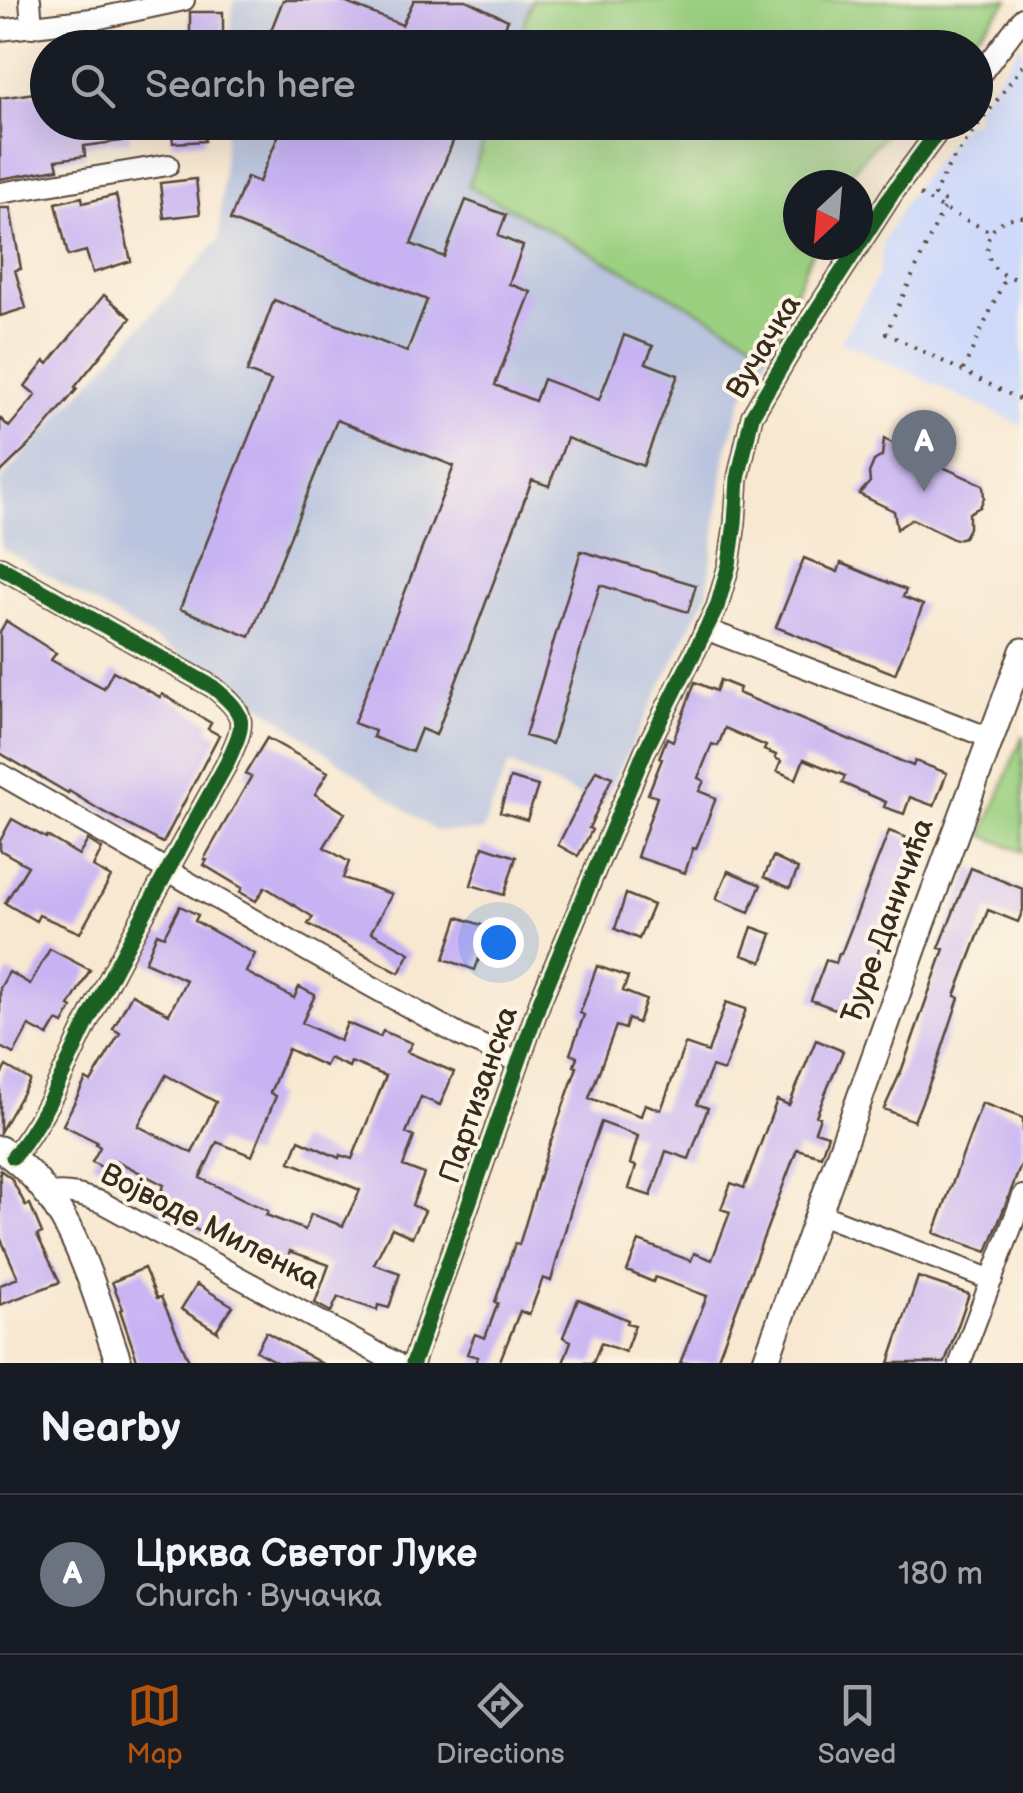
<!DOCTYPE html>
<html lang="en">
<head>
<meta charset="utf-8">
<style>
	body { margin:0; font-family:"Balsamiq Sans",sans-serif; background:#242831; color:#f1f3f6 }
	.compass { position:absolute; left:783px; top:170px; width:90px; height:90px; border-radius:50%; background:#171b24; box-shadow:0 10px 40px #0002; rotate:206deg }
	.you { position:absolute; left:498px; top:942px; width:35px; height:35px; margin:-25px; border:8px solid #fff; border-radius:50%; background:#1a73e8; box-shadow:0 0 0 15px #1a73e833 }
	.badge { display:grid; place-items:center; width:65px; height:65px; border-radius:50%; background:#b45309; color:#fff; font-size:32px; font-weight:700 }
	.pin { position:absolute; translate:-50% -82px; filter:drop-shadow(0 2px 5px #0008) }
	.pin::after { content:''; position:absolute; top:52px; width:35px; height:30px; background:inherit; clip-path:polygon(0 0,100% 0,50% 100%) }
	.list { margin:0; padding:0; list-style:none }
	h2 { display:flex; justify-content:space-between; align-items:center; height:130px; margin:0; padding:0 40px; font-size:42px }
	h2 small { font-size:32px; font-weight:400; color:#9ea1a6 }
	.list li { display:grid; grid-template-columns:65px 1fr auto; gap:30px; align-items:center; box-sizing:border-box; height:160px; padding:0 40px; border-top:2px solid #363941 }
	.list b { display:block; font-size:38px; white-space:nowrap }
	.list p { margin:0; font-size:32px; white-space:nowrap; color:#9ea1a6 }
	.list em { font-size:32px; font-style:normal; color:#9ea1a6 }
	.icon { flex:none; width:55px; height:55px; fill:none; stroke:currentColor; stroke-width:2; stroke-linecap:round; stroke-linejoin:round }
	.map { position:relative; flex:none; width:1023px; height:1363px; overflow:hidden }
	.search { position:absolute; background:#171b24; box-shadow:0 10px 40px #0002; left:30px; right:30px; top:30px; height:110px; display:flex; align-items:center; gap:25px; box-sizing:border-box; padding:0 35px; border-radius:55px; color:#9ea1a6; font-size:38px }
	.sheet { height:290px; background:#171b24 }
	nav { display:flex; justify-content:space-around; align-items:center; box-sizing:border-box; height:140px; border-top:2px solid #363941; background:#171b24; font-size:28px; color:#9ea1a6 }
	nav a { display:grid; justify-items:center; gap:5px }
	nav .on { color:#b45309 }
	.map>svg:first-child { display:block }
	.built { fill:#cfdafa }
	.industrial { fill:#bac4de }
	.green { fill:#9bd081; stroke:#6b7d50; stroke-width:2.5 }
	.building { fill:#c7b2f3; fill-rule:evenodd }
	.lines { fill:none; stroke-linecap:round; stroke-linejoin:round }
	.minor-casing { stroke:#574639; stroke-width:24 }
	.tertiary-casing { stroke:#574639; stroke-width:29 }
	.path { stroke:#574639; stroke-width:4; stroke-dasharray:2.5 8; stroke-linecap:butt }
	.minor { stroke:#fff; stroke-width:20 }
	.tertiary { stroke:#fff; stroke-width:25 }
	.cycleway-casing { stroke:#fcf5e5; stroke-width:21 }
	.cycleway { stroke:#1b5e20; stroke-width:15 }
	.labels { text-anchor:middle; dominant-baseline:central; stroke-width:8; stroke-linejoin:round; paint-order:stroke }
	.street-label { font-size:30px; fill:#3b2a1e; stroke:#fcf5e5 }
</style>
</head>
<body>
<div class="map">
<svg width="1023" height="1363" viewBox="0 0 1023 1363">
	<rect width="100%" height="100%" fill="#fcf5e5"/>
	<filter id="ink" filterUnits="userSpaceOnUse"><feTurbulence type="fractalNoise" baseFrequency=".01" numOctaves="2"/><feDisplacementMap in="SourceGraphic" scale="20" xChannelSelector="R" yChannelSelector="G"/><feConvolveMatrix kernelMatrix="1 2 1 2 8 2 1 2 1" color-interpolation-filters="sRGB"/></filter>
	<filter id="wash" filterUnits="userSpaceOnUse"><feTurbulence type="fractalNoise" baseFrequency=".0048" numOctaves="4" result="noise"/><feDisplacementMap in="SourceGraphic" scale="40" xChannelSelector="R" yChannelSelector="G"/><feGaussianBlur stdDeviation="2.25" result="paint"/><feColorMatrix in="noise" values="0 0 0 0 0 0 0 0 0 0 0 0 0 0 0 0 0 1.4 0 .05"/><feComposite in="paint" operator="in"/></filter>
	<g filter="url(#wash)">
		<rect width="100%" height="100%" fill="#f8e8d1"/>
		<path class="built" d="M1023,42V426L841,341L879,274L883,243L907,198L963,123L976,122V106Z"/>
		<path class="industrial" d="M233,0H532L516,47L230,48Z
			M226,123H490L468,186L771,350L743,397L726,453L707,594L601,806L509,764L482,832L435,831L247,695L0,547V481L219,240Z"/>
		<path class="green" d="M532,0H1009L965,47H516Z
			M490,123V122L896,123L859,162L844,185H798V245H815L771,350L468,186Z
			M1023,735V852L983,835Z"/>
		<g id="blocks">
			<path class="building" d="M283,0H339L402,25L414,0H466L508,20L495,48H264Z
				M190,12H223V48H190Z
				M48,91V122H128L130,140L84,146L85,156L56,160L58,169L0,179V98Z
				M171,122H204L205,141L173,143Z
				M284,122H461L411,244L444,257L466,200L506,215L498,236L523,246L509,284L531,292L495,385L535,401L543,379L599,400L624,335L653,346L646,363L678,375L643,466L567,438L549,486L532,480L436,735L421,729L412,752L373,737L375,731L354,723L454,466L337,420L250,637L180,609L271,381L247,372L274,300L407,352L427,300L230,220L247,177L259,182Z
				M196,179L200,214L164,218L160,183Z
				M116,195L131,261L93,273L86,251L68,256L56,203L82,197L83,203Z
				M0,208H10L21,269L15,270L26,308L0,316Z
				M104,295L131,318L75,387L77,389L35,439L0,473V418L9,427L36,395L25,386L45,361L48,364Z
				M884,439L920,457L935,446L938,465L983,485L984,498L980,507L969,513V528L964,537L955,540L912,519L897,529L894,511L859,494L870,482L869,473L874,461L882,456Z
				M581,551L696,585L688,612L600,585L552,744L525,736Z
				M804,558L838,572L841,563L906,590L903,597L923,605L895,674L776,627Z
				M6,621L56,653L51,660L104,688L113,671L160,697L162,694L211,723L208,729L219,735L163,843L100,810L69,791L68,793L0,753V632Z
				M720,680L740,688L738,693L829,731L913,766L915,761L947,773L934,806L910,797L904,814L884,807L886,802L842,783L845,776L804,759L796,779L777,771L781,761L775,758L776,755L764,750L766,746L725,728L718,746L712,744L698,778L704,781L699,791L716,798L696,849L693,848L685,873L637,857L657,797L648,794L662,759L659,758L666,740L667,738L673,741L695,682L716,691Z
				M267,738L328,772L315,794L345,813L324,847L349,862L343,878L392,894L371,932L410,953L399,973L308,924L313,917L265,887L256,901L240,892L242,888L204,865L207,860L204,859L251,777L245,774Z
				M596,770L612,777L589,828L592,830L578,856L558,845Z
				M510,778L538,786L527,820L500,812Z
				M12,819L46,838L47,836L79,855L88,840L102,849L93,867L111,877L80,933L39,915L36,921L5,903L28,866L0,850V841Z
				M889,831L921,843L910,872H908L854,1016L811,1000L826,960L836,963L839,954H841Z
				M483,846L516,857L504,895L471,885Z
				M773,857L798,869L790,888L764,877Z
				M971,868L1023,889V910L1018,922L988,910L955,996L959,998L935,1070L914,1121L884,1109L902,1069L944,949L939,948Z
				M728,871L761,885L749,912L716,899Z
				M626,894L653,905L639,939L615,929Z
				M180,906L198,915L195,921L255,954L246,972L294,998L299,987L315,995L302,1023L340,1041L347,1023L380,1037L383,1031L412,1043L407,1052L454,1072L440,1105L421,1097L406,1133L414,1137L403,1166L424,1174L412,1205L425,1211L412,1237L392,1228L374,1264L400,1273L389,1308L378,1305L377,1310L338,1297L331,1312L315,1303L329,1265L290,1251L284,1268L259,1259L262,1251L211,1228L208,1235L152,1210L164,1185L117,1161L111,1172L92,1162L100,1147L96,1144L97,1142L63,1125L86,1079L91,1082L120,1033L113,1029L132,994L169,1014L186,980L145,962L157,933L164,936ZM288,1049L325,1066L329,1058L349,1067L351,1062L386,1076L352,1159L340,1155L339,1158L299,1140L290,1162L360,1190L343,1226L311,1214L305,1230L266,1215L268,1211L200,1178L217,1142L252,1156L276,1096L270,1093ZM166,1075L216,1102L192,1153L138,1126Z
				M458,917L490,928L475,970L444,959Z
				M752,927L772,934L762,962L742,955Z
				M50,949L90,970L69,1006L72,1008L63,1024L57,1021L48,1036L29,1026L14,1054L0,1047V988L9,972L30,984Z
				M597,966L628,977L623,991L646,1000L638,1023L628,1019L625,1029L616,1026L589,1098L641,1116L645,1104L661,1110L685,1044L708,1052L726,1002L746,1009L724,1071L712,1067L697,1104L708,1108L689,1159L666,1151L651,1196L629,1189L636,1166L630,1164L638,1136L601,1122L575,1195L551,1281L543,1278L529,1315L520,1311L499,1363H475L478,1357L467,1354L475,1334L485,1338L498,1303L495,1302L515,1243L519,1245L548,1149L577,1067L574,1066L577,1057L570,1054L584,1015L580,1013Z
				M816,1040L843,1051L816,1116L820,1117L815,1131L828,1135L821,1156L797,1149L716,1363H680L707,1296L655,1277L653,1282L627,1271L639,1241L691,1261L694,1253L712,1260L730,1212L721,1209L731,1183L744,1188L777,1100L789,1105Z
				M6,1066L30,1080L0,1132V1077Z
				M982,1103L1023,1118V1160L987,1252L934,1233Z
				M0,1170L11,1178L26,1206L30,1204L42,1233L37,1235L60,1282L0,1305V1285L18,1278L0,1237Z
				M144,1268L157,1298L161,1297L190,1363H138L120,1310L123,1309L112,1282Z
				M918,1277L969,1294L945,1363H889Z
				M197,1284L233,1306L217,1329L218,1332L181,1309Z
				M578,1299L628,1320L627,1323L635,1325L625,1352L601,1343L593,1363H563L571,1341L563,1337Z
				M266,1332L321,1363H278L256,1351Z"/>
		</g>
	</g>
	<g filter="url(#ink)">
		<use href="#blocks" fill-opacity="0" stroke="#574639" stroke-width="2.5"/>
		<g class="lines">
			<g class="minor-casing">
				<path id="minor" d="M30,0L32,27
					M0,30L100,18L184,0
					M976,80L1023,18
					M0,193L168,165
					M0,567L213,687C250,717 245,723 226,765C181,846 136,926 94,1009C69,1057 48,1116 13,1157
					M705,629L990,738
					M0,774L313,954L461,1036L518,1062
					M50,1194C69,1191 83,1196 101,1202L396,1363
					M817,1213L992,1280
					M413,1363L541,999L645,751L717,607L729,565L735,523L738,479L752,416L794,345L894,191L945,122
					M960,1363L1023,1196"/>
			</g>
			<g class="tertiary-casing">
				<path id="tertiary" d="M0,1149C72,1195 92,1287 119,1363
					M765,1363L921,927L1023,651"/>
			</g>
			<path class="path" d="M1023,65L949,165L934,195L946,203L886,333L1023,401
				M920,195L943,209L991,232
				M1023,217C975,216 976,280 1023,279
				M963,370L1005,279"/>
			<use href="#minor" class="minor"/>
			<use href="#tertiary" class="tertiary"/>
			<g class="cycleway-casing">
				<path id="cycleway" d="M0,567L213,687C250,717 245,723 226,765C181,846 136,926 94,1009C69,1057 48,1116 13,1157
					M413,1363L541,999L645,751L717,607L729,565L735,523L738,479L752,416L794,345L894,191L945,122"/>
			</g>
			<use href="#cycleway" class="cycleway"/>
		</g>
	</g>
	<g class="labels">
		<g class="street-label">
			<text transform="translate(764 347) rotate(-59)">Вучачка</text>
			<text transform="translate(888 921) rotate(-70)">Ђуре Даничића</text>
			<text transform="translate(479 1095) rotate(-71)">Партизанска</text>
			<text transform="translate(210 1227) rotate(27)">Војводе Миленка</text>
		</g>
	</g>
</svg>
<svg class="compass" viewBox="-18 -18 36 36"><path d="M0-13l5 13h-10z" fill="#e53935"/><path d="M0 13l5-13h-10z" fill="#9ea1a6"/></svg>
<div class="you"></div>
<div class="pin badge" style="left:924px;top:492px;background:#6b7280">A</div>
<div class="search"><svg class="icon" aria-label="search" viewBox="0 0 24 24"><circle cx="10" cy="10" r="6"/><path d="M15 15l6 6"/></svg>Search here</div>
</div>
<section class="sheet">
<h2>Nearby<small></small></h2>
<ul class="list">
<li><span class="badge" style="background:#6b7280">A</span><div><b>Црква Светог Луке</b><p>Church · Вучачка</p></div><em>180 m</em></li>
</ul>
</section>
<nav>
<a class="on"><svg class="icon" aria-label="map" viewBox="0 0 24 24"><path d="M3 6l6-2 6 2 6-2v14l-6 2-6-2-6 2zM9 4v14M15 6v14"/></svg>Map</a>
<a><svg class="icon" aria-label="directions" viewBox="0 0 24 24"><path d="M12 3l9 9-9 9-9-9zM9 14v-3h6M13 9l2 2-2 2"/></svg>Directions</a>
<a><svg class="icon" aria-label="saved" viewBox="0 0 24 24"><path d="M7 4h10v16l-5-4-5 4z"/></svg>Saved</a>
</nav>
</body>
</html>
